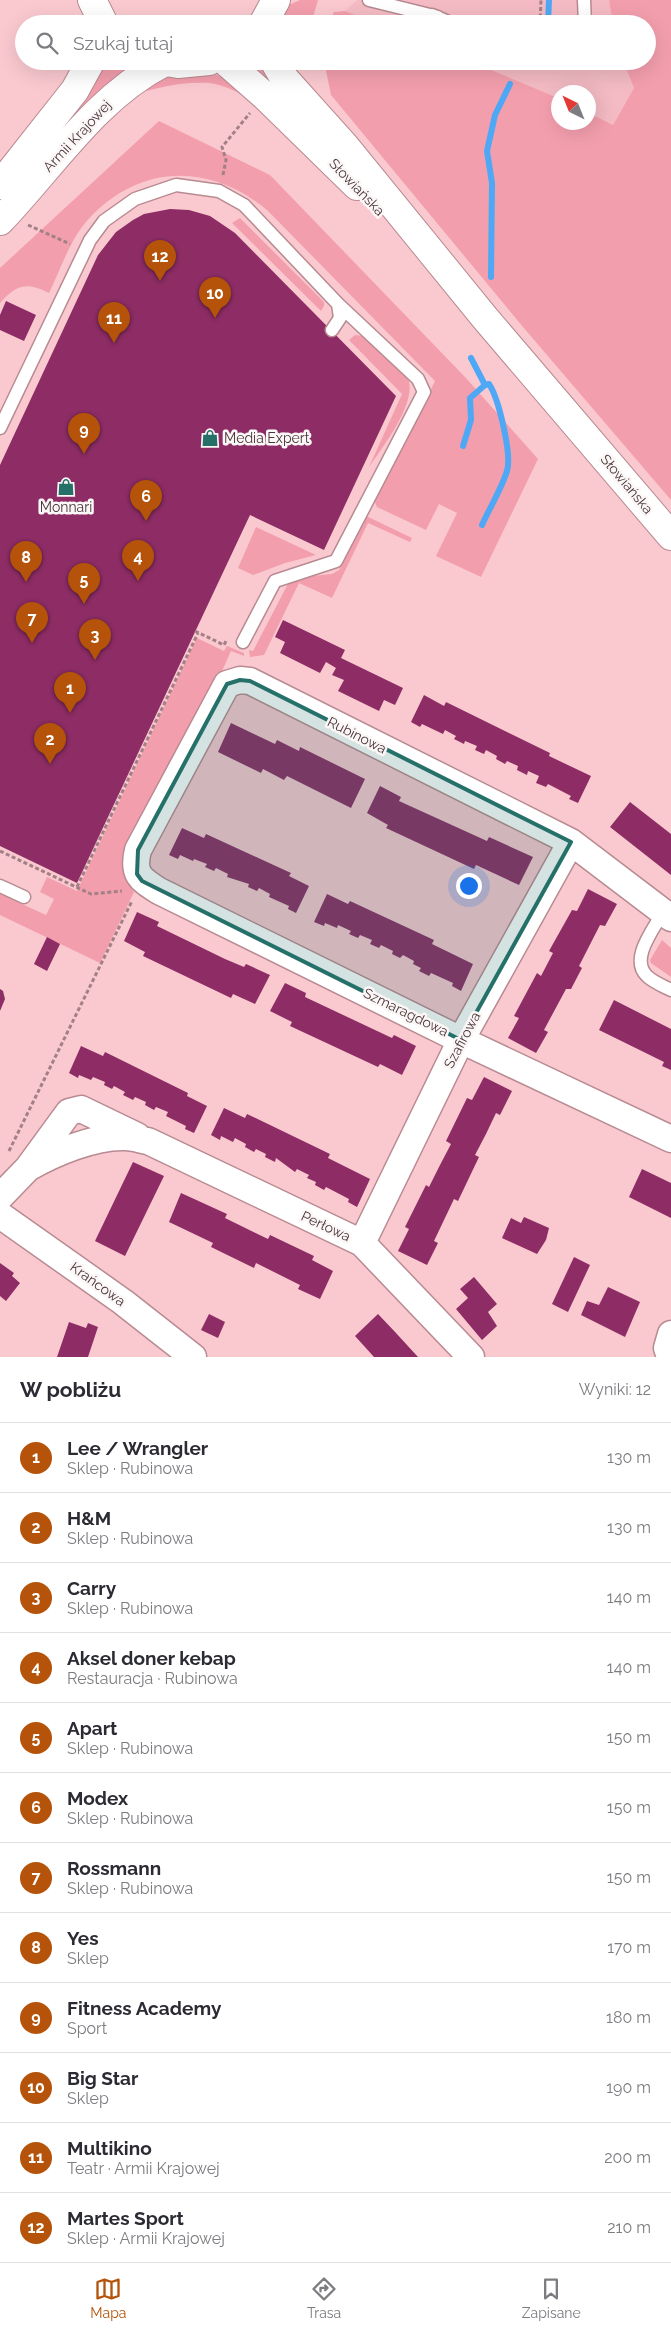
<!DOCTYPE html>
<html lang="pl">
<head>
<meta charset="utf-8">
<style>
	body { margin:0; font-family:Raleway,sans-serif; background:#f7f7f7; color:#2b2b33 }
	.compass { position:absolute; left:551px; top:85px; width:45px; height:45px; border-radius:50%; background:#fff; box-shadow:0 5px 20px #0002; rotate:317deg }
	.you { position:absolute; left:468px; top:885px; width:18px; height:18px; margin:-12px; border:4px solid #fff; border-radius:50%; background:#1a73e8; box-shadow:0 0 0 8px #1a73e833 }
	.badge { display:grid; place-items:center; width:32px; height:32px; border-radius:50%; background:#b45309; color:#fff; font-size:16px; font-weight:700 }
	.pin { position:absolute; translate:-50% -41px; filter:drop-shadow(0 1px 2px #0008) }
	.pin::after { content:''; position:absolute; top:26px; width:18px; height:15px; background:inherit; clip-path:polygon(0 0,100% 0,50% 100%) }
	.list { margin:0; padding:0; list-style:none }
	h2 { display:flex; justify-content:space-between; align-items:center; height:65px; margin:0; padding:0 20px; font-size:21px }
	h2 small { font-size:16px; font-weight:400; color:#7c7c81 }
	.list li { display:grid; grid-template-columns:32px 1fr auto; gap:15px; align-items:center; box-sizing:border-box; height:70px; padding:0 20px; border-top:1px solid #e1e1e2 }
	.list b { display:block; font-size:19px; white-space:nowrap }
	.list p { margin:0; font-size:16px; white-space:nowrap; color:#7c7c81 }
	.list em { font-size:16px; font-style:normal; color:#7c7c81 }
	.icon { flex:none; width:28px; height:28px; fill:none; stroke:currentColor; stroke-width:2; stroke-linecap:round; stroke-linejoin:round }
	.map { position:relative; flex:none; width:671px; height:1357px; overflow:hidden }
	.search { position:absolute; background:#fff; box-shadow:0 5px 20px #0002; left:15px; right:15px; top:15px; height:55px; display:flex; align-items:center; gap:12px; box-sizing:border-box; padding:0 18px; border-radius:28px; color:#7c7c81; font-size:19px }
	.sheet { height:905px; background:#fff }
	nav { display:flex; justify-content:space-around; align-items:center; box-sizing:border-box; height:70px; border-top:1px solid #e1e1e2; background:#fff; font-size:14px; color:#7c7c81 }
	nav a { display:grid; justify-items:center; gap:2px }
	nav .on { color:#b45309 }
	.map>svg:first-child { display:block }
	.built { fill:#f4bbc4 }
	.green { fill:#f39ead }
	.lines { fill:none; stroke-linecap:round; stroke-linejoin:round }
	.stream { stroke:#4ea8f6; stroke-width:6 }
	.building { fill:#8d2c65 }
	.service-casing { stroke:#b88a91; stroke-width:15 }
	.minor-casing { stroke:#b88a91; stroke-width:29 }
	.secondary-casing { stroke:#b88a91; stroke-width:30 }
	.primary-casing { stroke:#b88a91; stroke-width:30 }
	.path { stroke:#a38086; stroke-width:3; stroke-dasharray:4 2.5; stroke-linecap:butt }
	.service { stroke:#fff; stroke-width:12 }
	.minor { stroke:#fff; stroke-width:26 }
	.secondary { stroke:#fff; stroke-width:28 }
	.primary { stroke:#fff; stroke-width:28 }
	.marked { fill:#26706a; fill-opacity:0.2; stroke:#26706a; stroke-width:4; stroke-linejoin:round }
	.labels { text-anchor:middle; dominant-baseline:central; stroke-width:5; stroke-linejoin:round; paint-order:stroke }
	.street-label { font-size:14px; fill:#4a363a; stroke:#fcf7f7 }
	.poi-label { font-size:14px; fill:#4a363a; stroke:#fcf7f7; text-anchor:start }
</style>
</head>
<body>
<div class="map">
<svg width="671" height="1357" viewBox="0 0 671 1357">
	<rect width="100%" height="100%" fill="#fac9d0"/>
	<path class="built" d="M357,0H609L613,24H377L345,11Z
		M470,61H623L634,88L613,125L589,113L588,92H558V98Z"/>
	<path class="green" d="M300,0H318L311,24H275C280,11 287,5 300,0Z
		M609,0H671V500L523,327L331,95L324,61H470L558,98V122H588L589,113L613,125L634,88L623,61H647V24H613Z
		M345,11L377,24H328L334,12Z
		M105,61H129L139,67L0,201Z
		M240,61H262L275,79L266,88Z
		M215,74L233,83L251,99C239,93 224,85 210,83C182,81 155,88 129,96L168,75L194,77Z
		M159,121L270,175L465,377L538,459L481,577L436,556L457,513L439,504L426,530L377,507L374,500L392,463L406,442L435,381L268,211C210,162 138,163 86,222C69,242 60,271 49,293C27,282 17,284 0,303V268Z
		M240,218L324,302V306L321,311L232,223Z
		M355,335L363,336C376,347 396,361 406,375C422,397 382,448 369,467L402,394L349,340Z
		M364,515L412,538L410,542L368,523L332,598L299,583L264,655L250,657L249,650L253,651L290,580L293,578L332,574L339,570Z
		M256,527L316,555L285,563L253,575L238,568Z
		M197,638L224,651L227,646L244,653V656L231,651L128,881L134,892L100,963L0,915V894L46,915L54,899L40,892L47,877L77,891Z
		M662,940L671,948V977L651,963L650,960Z"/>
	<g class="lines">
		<path class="stream" d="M548,24L549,0
			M491,277L492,183L487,151L495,115L510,84
			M471,358L485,385L489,384C499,399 512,455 507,471C501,490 490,507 482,525
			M463,446L471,420L470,398L485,385"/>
	</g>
	<path class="building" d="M170,209L189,210L210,216L235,233L396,396L324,550L250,515L77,883L0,846V465L98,255L116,232L133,220L144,214Z
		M6,301L36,315L24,341L0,330V315Z
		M283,620L345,650L341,658L403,688L395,705L384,700L379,711L338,691L344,680L332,675L336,668L326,662L320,673L280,653L285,642L275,637Z
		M424,695L444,706L446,702L550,753L549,756L591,776L578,803L569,799L571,796L548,784L546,787L536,783L539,776L528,771L527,775L517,770L518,766L507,761L505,764L496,759L497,756L486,750L484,754L475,750L477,746L465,741L464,744L454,739L456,736L445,730L443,734L422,724L420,727L411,722Z
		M231,723L275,744L277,740L299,751L300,747L365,779L351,808L287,776L284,780L263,769L261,773L218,752Z
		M380,786L401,797L399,801L487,841L489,837L533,857L519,885L476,865L474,869L386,828L388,825L367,813Z
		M630,802L671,834V875L610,827Z
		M182,828L204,838L206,834L291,873L289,876L309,886L296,913L288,909L289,906L269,897L270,894L259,888L257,891L248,887L249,884L227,877L228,874L216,868L214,871L205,867L207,864L194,859L193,861L180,855L178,859L169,855Z
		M588,889L617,904L605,926L600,925L579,966L582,968L571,989H566L544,1030L548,1032L536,1053L508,1038L519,1018L514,1016L537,973L541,976L553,953L549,951L572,910L577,911Z
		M327,894L348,904L350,901L434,940L432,944L473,964L461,991L452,986L453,983L431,973L429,976L419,971L421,968L413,964L414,961L403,955L400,958L392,954L393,951L381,945L379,948L370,944L372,940L360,935L358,938L349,934L351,931L338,925L337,928L325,923L324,926L314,922Z
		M137,912L159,922L157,926L225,959L244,967L246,964L270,975L255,1004L233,994L231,998L143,956L145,952L124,941Z
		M47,937L60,944L47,971L34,964Z
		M285,983L306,993L305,997L392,1038L394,1035L416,1046L402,1075L380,1064L378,1067L290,1026L292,1022L270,1011Z
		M0,989L3,991L5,999L0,1011Z
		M614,1000L671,1029V1070L662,1066L664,1062L599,1030Z
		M81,1046L103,1056L105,1052L188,1093L187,1096L207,1106L194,1133L185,1129L186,1126L166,1116L168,1112L156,1107L154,1110L145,1105L146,1102L135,1097L133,1100L123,1095L125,1092L114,1086L112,1089L104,1085L105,1082L93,1077L91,1080L79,1075L78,1078L69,1073Z
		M484,1077L512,1091L500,1115L496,1113L486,1134L475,1155L479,1157L458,1201L454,1199L434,1241L438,1243L427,1265L398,1251L409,1229L405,1227L426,1185L429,1187L440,1165L451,1144L446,1141L467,1098L472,1100Z
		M224,1108L245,1118L247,1114L330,1154L328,1158L370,1179L357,1207L348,1202L349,1199L326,1187L324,1190L315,1185L316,1182L307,1178L309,1175L297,1169L295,1172L276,1158L275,1162L265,1157L266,1154L256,1149L254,1152L245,1147L246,1144L235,1138L233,1142L221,1136L220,1140L211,1135Z
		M133,1162L164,1176L125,1256L95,1241Z
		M642,1169L671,1183V1218L629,1197Z
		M181,1193L227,1214L225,1218L268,1239L270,1235L314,1256L312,1260L333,1271L320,1299L298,1289L300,1285L256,1263L254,1268L211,1247L213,1243L169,1222Z
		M524,1217L549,1228L546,1240L537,1254L502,1238L511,1218L521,1223Z
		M574,1257L590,1265L568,1312L552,1304Z
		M0,1263L14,1273L12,1276L20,1283L6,1301L0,1296Z
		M474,1277L497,1304L488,1312L497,1326L482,1340L456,1309L468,1298L460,1289Z
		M608,1287L640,1302L625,1337L581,1315L587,1301L599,1305Z
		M209,1314L225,1322L218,1338L201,1330Z
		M378,1314L396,1333L418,1357H374L355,1336Z
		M69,1322L86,1328L88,1323L98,1327L88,1357H57Z"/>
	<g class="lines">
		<g class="service-casing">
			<path id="service" d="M369,0L438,17
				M584,0L585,24
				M432,15L453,24
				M0,428L90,240L104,221L135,199L176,185L219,191L244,205L338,304L340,318L332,330
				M243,642L275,581L336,561L424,392L418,379L338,304
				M0,886L24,897
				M663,912C654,929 629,959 647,976C653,982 663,986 671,990"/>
		</g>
		<g class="minor-casing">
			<path id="minor" d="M671,918L571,842L250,681L240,680L227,684L138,850C132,874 140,879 159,891L461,1040L671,1139
				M28,1168C54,1153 94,1136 125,1137C133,1137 141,1140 148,1141L362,1243L471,1357
				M0,1197L28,1168L69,1112L81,1109L137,1136
				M0,1215L123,1302L193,1357
				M362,1243L461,1040L571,842
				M670,1357L667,1348L671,1334"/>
		</g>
		<g class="secondary-casing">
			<path id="secondary" d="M0,185L75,90L91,61
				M0,221C52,167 95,98 163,63"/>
		</g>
		<g class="primary-casing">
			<path id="primary" d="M92,0L104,24
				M263,24L276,0
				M159,61L178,64L209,61
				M225,61L266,97L357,186
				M274,61L284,78L345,146L485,318L671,536"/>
		</g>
		<path class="path" d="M540,24L541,0
			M223,175L226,160L222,147L250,113
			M28,225L70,244
			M195,631L224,645L226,641
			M0,851L91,894L122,891
			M77,887L198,633
			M9,1151L132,901"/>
		<use href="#service" class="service"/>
		<use href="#minor" class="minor"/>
		<use href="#secondary" class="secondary"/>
		<use href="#primary" class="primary"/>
	</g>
	<path class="marked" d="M240,680L250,681L571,842L461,1040L142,881L137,874L138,850L227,684Z"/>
	<defs>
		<g id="shop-bare" transform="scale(1.35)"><path d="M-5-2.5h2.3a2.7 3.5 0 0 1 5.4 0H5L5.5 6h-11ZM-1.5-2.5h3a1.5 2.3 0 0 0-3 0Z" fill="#26706a" stroke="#fcf7f7" stroke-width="2.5" paint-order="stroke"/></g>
	</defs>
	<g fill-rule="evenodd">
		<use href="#shop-bare" x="210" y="438"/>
		<use href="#shop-bare" x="66" y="487"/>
	</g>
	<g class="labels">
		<g class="street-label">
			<text transform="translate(77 136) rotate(-47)">Armii Krajowej</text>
			<text transform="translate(357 187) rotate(46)">Słowiańska</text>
			<text transform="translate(627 484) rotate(50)">Słowiańska</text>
			<text transform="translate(357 735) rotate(27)">Rubinowa</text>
			<text transform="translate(406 1012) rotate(26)">Szmaragdowa</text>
			<text transform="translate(462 1040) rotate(-62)">Szafirowa</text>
			<text transform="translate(326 1226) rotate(25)">Perłowa</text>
			<text transform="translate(98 1284) rotate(36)">Krańcowa</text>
		</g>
		<g class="poi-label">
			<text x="224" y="438">Media Expert</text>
			<text x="66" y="507" text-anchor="middle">Monnari</text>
		</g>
	</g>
</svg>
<svg class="compass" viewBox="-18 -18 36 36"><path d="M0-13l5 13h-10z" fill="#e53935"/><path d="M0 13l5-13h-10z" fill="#7c7c81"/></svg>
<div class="you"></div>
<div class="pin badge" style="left:70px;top:713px">1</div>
<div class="pin badge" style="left:50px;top:764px">2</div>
<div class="pin badge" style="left:95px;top:660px">3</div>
<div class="pin badge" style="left:138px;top:581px">4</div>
<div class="pin badge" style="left:84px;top:604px">5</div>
<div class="pin badge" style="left:146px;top:521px">6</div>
<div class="pin badge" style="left:32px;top:643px">7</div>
<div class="pin badge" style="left:26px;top:582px">8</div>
<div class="pin badge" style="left:84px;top:454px">9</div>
<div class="pin badge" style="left:215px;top:318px">10</div>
<div class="pin badge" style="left:114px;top:343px">11</div>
<div class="pin badge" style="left:160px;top:281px">12</div>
<div class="search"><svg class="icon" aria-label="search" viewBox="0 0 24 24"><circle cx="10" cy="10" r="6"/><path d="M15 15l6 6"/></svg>Szukaj tutaj</div>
</div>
<section class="sheet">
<h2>W pobliżu<small>Wyniki: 12</small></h2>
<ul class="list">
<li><span class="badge">1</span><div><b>Lee / Wrangler</b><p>Sklep · Rubinowa</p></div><em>130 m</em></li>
<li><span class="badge">2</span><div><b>H&amp;M</b><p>Sklep · Rubinowa</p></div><em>130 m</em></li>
<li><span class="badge">3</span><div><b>Carry</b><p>Sklep · Rubinowa</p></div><em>140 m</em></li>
<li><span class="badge">4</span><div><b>Aksel doner kebap</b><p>Restauracja · Rubinowa</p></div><em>140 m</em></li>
<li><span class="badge">5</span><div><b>Apart</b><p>Sklep · Rubinowa</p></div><em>150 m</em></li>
<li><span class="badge">6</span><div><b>Modex</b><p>Sklep · Rubinowa</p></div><em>150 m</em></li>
<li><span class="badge">7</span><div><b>Rossmann</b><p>Sklep · Rubinowa</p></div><em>150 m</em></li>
<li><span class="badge">8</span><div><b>Yes</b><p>Sklep</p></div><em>170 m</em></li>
<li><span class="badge">9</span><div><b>Fitness Academy</b><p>Sport</p></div><em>180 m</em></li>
<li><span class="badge">10</span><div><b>Big Star</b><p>Sklep</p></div><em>190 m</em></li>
<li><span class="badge">11</span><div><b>Multikino</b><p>Teatr · Armii Krajowej</p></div><em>200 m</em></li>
<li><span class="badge">12</span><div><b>Martes Sport</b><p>Sklep · Armii Krajowej</p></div><em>210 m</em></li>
</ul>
</section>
<nav>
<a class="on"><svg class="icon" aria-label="map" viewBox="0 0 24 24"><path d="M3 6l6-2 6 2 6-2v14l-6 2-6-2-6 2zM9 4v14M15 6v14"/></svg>Mapa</a>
<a><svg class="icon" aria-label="directions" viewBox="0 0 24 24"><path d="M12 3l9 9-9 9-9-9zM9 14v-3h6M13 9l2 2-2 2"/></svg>Trasa</a>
<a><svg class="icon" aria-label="saved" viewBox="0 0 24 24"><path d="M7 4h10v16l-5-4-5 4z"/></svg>Zapisane</a>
</nav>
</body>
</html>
